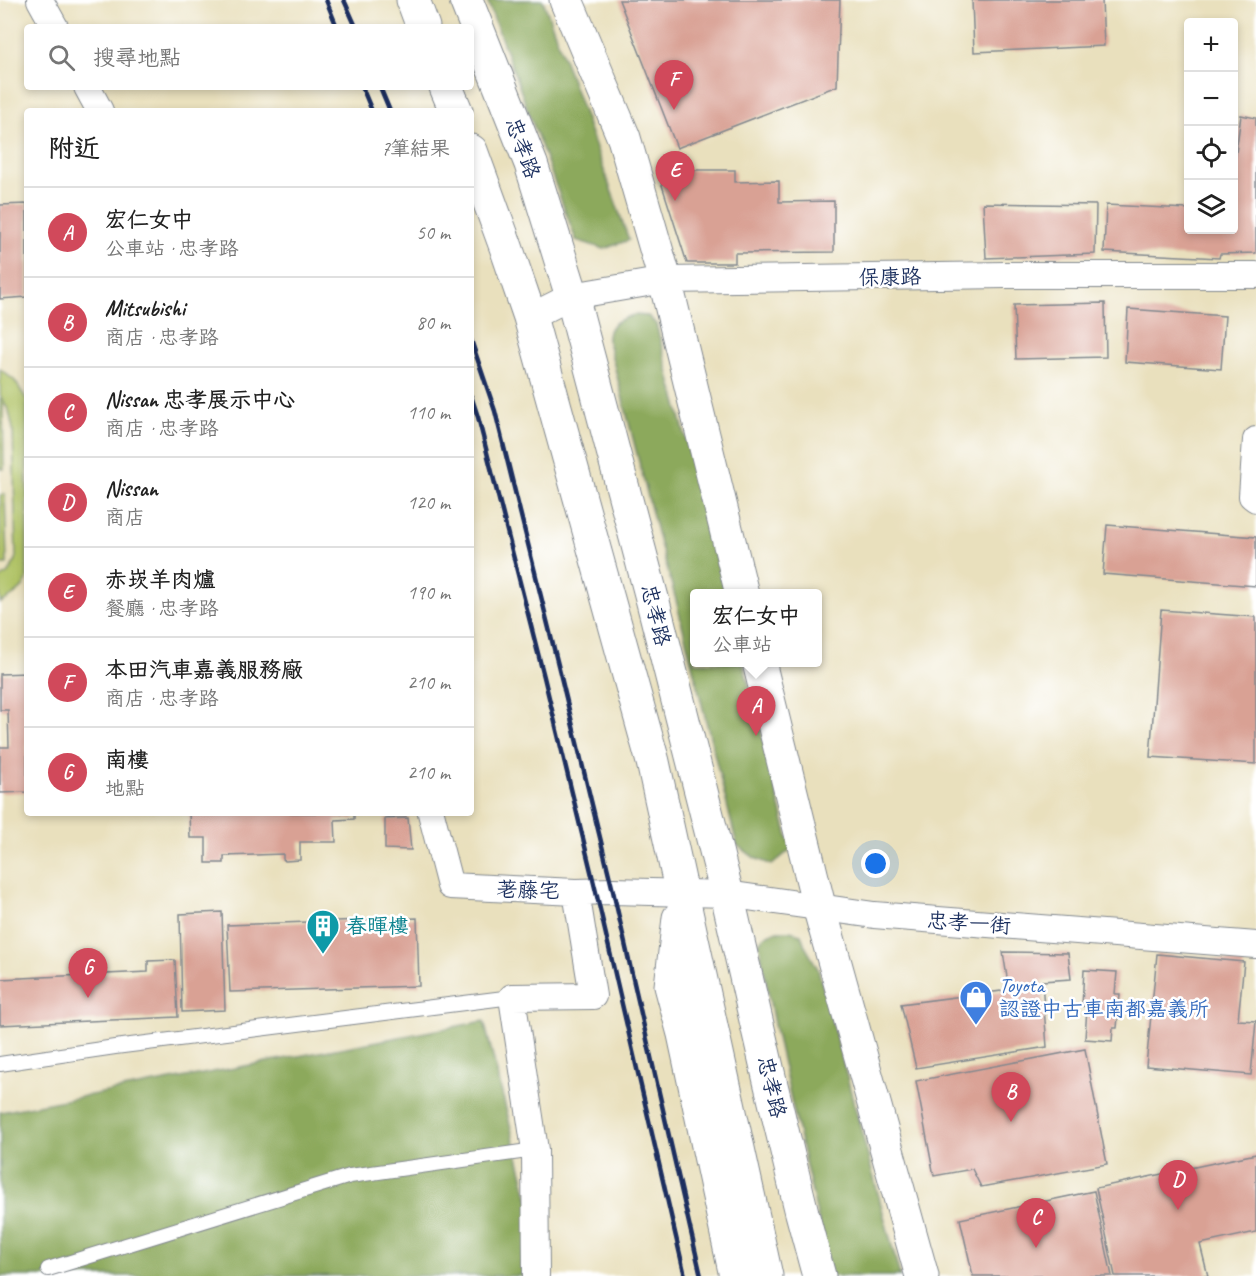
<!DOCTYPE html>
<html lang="zh-TW">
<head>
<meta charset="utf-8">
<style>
	body { margin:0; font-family:Caveat,"LXGW WenKai TC",sans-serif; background:#f2f2f2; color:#222 }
	.controls { position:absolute; right:18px; top:18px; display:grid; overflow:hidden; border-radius:6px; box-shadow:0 3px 9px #0003 }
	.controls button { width:54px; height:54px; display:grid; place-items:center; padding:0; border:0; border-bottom:2px solid #e0e0e0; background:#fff; color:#222; font:30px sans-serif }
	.you { position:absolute; left:876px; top:864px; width:21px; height:21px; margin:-15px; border:4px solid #fff; border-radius:50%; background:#1a73e8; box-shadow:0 0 0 9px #1a73e833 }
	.badge { display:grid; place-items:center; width:39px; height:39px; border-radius:50%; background:#d1495b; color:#fff; font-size:20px; font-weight:700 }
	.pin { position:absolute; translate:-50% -50px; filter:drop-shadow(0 2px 3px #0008) }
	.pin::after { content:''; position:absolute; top:32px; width:21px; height:18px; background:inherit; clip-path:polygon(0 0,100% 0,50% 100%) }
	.popup { position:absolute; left:690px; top:589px; width:132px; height:78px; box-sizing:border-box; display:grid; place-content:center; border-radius:6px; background:#fff; filter:drop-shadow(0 2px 4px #0005); font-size:20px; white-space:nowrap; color:#767676 }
	.popup b { font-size:22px; color:#222 }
	.popup::after { content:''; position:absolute; left:50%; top:100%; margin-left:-12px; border:12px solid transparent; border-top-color:#fff }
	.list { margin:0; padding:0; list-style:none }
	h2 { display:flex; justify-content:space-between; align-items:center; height:78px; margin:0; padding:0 24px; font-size:26px }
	h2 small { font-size:20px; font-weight:400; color:#767676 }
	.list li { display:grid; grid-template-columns:39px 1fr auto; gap:18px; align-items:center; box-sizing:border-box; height:90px; padding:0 24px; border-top:2px solid #e0e0e0 }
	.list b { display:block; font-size:22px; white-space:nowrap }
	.list p { margin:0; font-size:20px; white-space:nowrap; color:#767676 }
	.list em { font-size:20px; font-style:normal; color:#767676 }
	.icon { flex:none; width:33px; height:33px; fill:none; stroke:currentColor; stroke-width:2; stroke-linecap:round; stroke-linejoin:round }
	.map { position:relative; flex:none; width:1256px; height:1276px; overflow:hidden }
	.search { position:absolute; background:#fff; box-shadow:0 3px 9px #0003; left:24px; top:24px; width:450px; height:66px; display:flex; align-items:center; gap:15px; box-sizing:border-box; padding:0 21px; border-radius:6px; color:#767676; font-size:22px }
	.panel { position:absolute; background:#fff; box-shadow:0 3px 9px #0003; left:24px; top:108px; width:450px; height:708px; border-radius:6px }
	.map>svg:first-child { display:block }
	.green { fill:#b0c366; stroke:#667962; stroke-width:1.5 }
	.forest { fill:#8ca95b; stroke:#546c5c; stroke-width:1.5 }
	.building { fill:#d9a194 }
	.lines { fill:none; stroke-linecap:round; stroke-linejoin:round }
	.service-casing { stroke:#82888e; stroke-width:16 }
	.minor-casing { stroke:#82888e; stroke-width:28 }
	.primary-casing { stroke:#82888e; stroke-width:35 }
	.service { stroke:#fff; stroke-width:14 }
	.minor { stroke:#fff; stroke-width:26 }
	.primary { stroke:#fff; stroke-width:33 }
	.rail { stroke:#1b2f5e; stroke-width:4.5 }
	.labels { text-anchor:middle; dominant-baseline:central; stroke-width:5; stroke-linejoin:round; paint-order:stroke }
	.street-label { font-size:21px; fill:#1b2f5e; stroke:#fff }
	.culture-label { font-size:21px; fill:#0d838f; stroke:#fff; text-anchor:start }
	.shop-label { font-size:21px; fill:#366cbe; stroke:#fff; text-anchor:start }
</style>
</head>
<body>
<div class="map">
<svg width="1256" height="1276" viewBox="0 0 1256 1276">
	<rect width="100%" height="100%" fill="#fff"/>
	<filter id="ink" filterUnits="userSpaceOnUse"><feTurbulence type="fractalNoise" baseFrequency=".0167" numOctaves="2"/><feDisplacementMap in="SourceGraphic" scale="12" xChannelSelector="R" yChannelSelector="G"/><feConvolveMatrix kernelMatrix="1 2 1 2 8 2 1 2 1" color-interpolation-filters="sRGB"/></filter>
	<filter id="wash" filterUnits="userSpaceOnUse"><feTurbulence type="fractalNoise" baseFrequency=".008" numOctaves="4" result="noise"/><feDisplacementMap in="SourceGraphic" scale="24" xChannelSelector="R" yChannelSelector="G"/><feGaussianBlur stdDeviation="1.35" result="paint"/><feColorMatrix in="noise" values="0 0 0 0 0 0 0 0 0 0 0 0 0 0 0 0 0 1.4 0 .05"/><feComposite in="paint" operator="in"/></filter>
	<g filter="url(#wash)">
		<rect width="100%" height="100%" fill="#e9e0bd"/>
		<path class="green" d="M0,369L15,381L27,400V580C23,591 10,598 0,603V579L8,573L16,560L13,429L9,411L3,401L4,469H0V399H2L0,395Z
			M5,494L7,564H0V495Z"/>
		<path class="forest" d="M487,0H543L629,240L604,249L576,240Z
			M634,315L648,316L656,324L726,593L694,594V662L743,663L791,849L772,865L755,858L737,845L676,600L659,540L608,341C606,324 620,319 634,315Z
			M777,931H790L801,934L805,946L818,969L900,1276H831L774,1024L759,943L763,937Z
			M484,1021L548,1276H0V1112Z"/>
		<g id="blocks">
			<path class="building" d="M619,0H840L837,86L677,148Z
				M972,0H1102L1104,46L974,52Z
				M1241,115L1256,118V253L1220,254L1219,258L1104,252L1106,205L1188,209V230H1234V168Z
				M689,170H735V182L779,181V202L834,201V252L735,253V263H687L660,179Z
				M983,203L1096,205L1095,254L986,258Z
				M27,204V297L0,299V205Z
				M1105,303L1106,357L1016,359L1014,305Z
				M1128,309L1225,316L1221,369L1125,362Z
				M1107,525L1256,537V586L1103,574Z
				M1161,610L1256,617V764L1150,757Z
				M27,673V792L0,793V747H9L8,710H0V674Z
				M189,813H354V819L335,820L336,842H300V860L285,861L283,859V854L224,856V863H206V838H190Z
				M384,813H406V816L385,817Z
				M408,818L411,850L385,849V819Z
				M222,912L225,1010L182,1012L180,914Z
				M417,918L419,986L230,992L227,925Z
				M1003,952L1068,953L1071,979L1042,981L1047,1047L916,1068L901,1004L1009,990Z
				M1157,954L1244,962L1238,1020L1256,1021L1251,1075L1146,1066Z
				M175,960L178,1017L0,1025V979L148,972V961Z
				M1084,970L1117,972L1115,994H1120L1117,1028H1113L1112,1041L1085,1039L1087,1007L1082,1006Z
				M1085,1049L1107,1164L981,1187L972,1169L934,1176L916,1081Z
				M1256,1154V1232L1200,1244L1208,1276H1115L1096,1188Z
				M1094,1191L1112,1276H973L960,1219Z"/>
		</g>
	</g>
	<g filter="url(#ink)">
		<use href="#blocks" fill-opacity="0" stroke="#82888e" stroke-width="1.5"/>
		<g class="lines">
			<g class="service-casing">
				<path id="service" d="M0,1064L115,1047L512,997
					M48,1269L350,1176L535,1150"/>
			</g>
			<g class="minor-casing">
				<path id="minor" d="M40,0L55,27
					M87,87L100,111
					M530,317L572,296L665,280L1005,275H1256
					M1256,440L1252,496L1256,499
					M431,813L450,886L576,892L613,891L727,894L874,915L1256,945
					M536,1276L535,1150L512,997L593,996L576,892"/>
			</g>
			<g class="primary-casing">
				<path id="primary" d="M413,0L423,27
					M466,0L531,164L572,296L653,602L727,894L770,1081L802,1213L819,1276
					M566,0L624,138L665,280L742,594
					M446,87L456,111
					M471,151L506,247L530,317L653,762L766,1276
					M759,662L819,906L922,1276
					M679,918L671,986L684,1034L736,1276"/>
			</g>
			<use href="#service" class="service"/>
			<use href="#minor" class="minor"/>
			<use href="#primary" class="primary"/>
			<path class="rail" d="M326,0L337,27
				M344,0L356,27
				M362,87L372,111
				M380,87L390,111
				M471,340L495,411L560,673L613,891L701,1276
				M471,396L478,417L544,677L596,892L685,1276"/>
		</g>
	</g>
	<defs>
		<g id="building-pin" transform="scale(1.725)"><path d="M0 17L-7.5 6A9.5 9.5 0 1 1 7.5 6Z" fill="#0f9aa8" stroke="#fff"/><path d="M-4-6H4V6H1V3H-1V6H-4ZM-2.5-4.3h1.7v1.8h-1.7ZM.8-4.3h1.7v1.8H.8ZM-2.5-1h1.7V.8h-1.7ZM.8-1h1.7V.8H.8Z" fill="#fff"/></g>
		<g id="shop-pin" transform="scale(1.725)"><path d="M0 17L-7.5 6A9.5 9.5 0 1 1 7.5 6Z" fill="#3f7fe0" stroke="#fff"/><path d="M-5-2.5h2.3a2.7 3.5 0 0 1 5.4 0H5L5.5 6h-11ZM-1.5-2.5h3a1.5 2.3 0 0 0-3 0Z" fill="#fff"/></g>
	</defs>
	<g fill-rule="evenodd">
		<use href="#building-pin" x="323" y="926"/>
		<use href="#shop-pin" x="976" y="997"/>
	</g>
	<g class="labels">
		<g class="street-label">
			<text transform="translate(523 148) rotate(70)">忠孝路</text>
			<text transform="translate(890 277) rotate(-1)">保康路</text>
			<text transform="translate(656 615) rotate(76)">忠孝路</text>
			<text transform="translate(528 890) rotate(2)">荖藤宅</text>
			<text transform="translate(969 923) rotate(4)">忠孝一街</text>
			<text transform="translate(772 1087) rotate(77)">忠孝路</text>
		</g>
		<g class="culture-label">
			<text x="346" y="926">春暉樓</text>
		</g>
		<g class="shop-label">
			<text x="999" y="985">Toyota<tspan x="999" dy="24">認證中古車南都嘉義所</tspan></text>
		</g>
	</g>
</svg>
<div class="controls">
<button>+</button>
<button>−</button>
<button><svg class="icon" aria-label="locate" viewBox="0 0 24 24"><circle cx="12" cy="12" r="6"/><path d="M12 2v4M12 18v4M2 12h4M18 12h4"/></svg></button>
<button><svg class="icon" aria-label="layers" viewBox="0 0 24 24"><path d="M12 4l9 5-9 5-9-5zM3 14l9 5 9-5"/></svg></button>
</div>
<div class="you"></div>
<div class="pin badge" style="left:756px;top:736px">A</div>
<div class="popup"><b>宏仁女中</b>公車站</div>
<div class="pin badge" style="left:1011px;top:1122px">B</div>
<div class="pin badge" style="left:1036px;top:1248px">C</div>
<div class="pin badge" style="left:1178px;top:1210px">D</div>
<div class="pin badge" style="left:675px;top:201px">E</div>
<div class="pin badge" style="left:674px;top:110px">F</div>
<div class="pin badge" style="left:88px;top:998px">G</div>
<div class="search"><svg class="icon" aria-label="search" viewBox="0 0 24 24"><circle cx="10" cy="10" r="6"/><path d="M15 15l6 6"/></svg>搜尋地點</div>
<section class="panel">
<h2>附近<small>7筆結果</small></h2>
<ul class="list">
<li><span class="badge">A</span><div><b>宏仁女中</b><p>公車站 · 忠孝路</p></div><em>50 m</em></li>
<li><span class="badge">B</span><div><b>Mitsubishi</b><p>商店 · 忠孝路</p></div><em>80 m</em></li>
<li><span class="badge">C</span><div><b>Nissan 忠孝展示中心</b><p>商店 · 忠孝路</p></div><em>110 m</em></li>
<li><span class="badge">D</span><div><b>Nissan</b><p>商店</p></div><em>120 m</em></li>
<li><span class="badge">E</span><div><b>赤崁羊肉爐</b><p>餐廳 · 忠孝路</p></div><em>190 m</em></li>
<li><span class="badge">F</span><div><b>本田汽車嘉義服務廠</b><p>商店 · 忠孝路</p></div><em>210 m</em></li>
<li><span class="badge">G</span><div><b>南樓</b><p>地點</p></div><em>210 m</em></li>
</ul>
</section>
</div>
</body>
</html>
